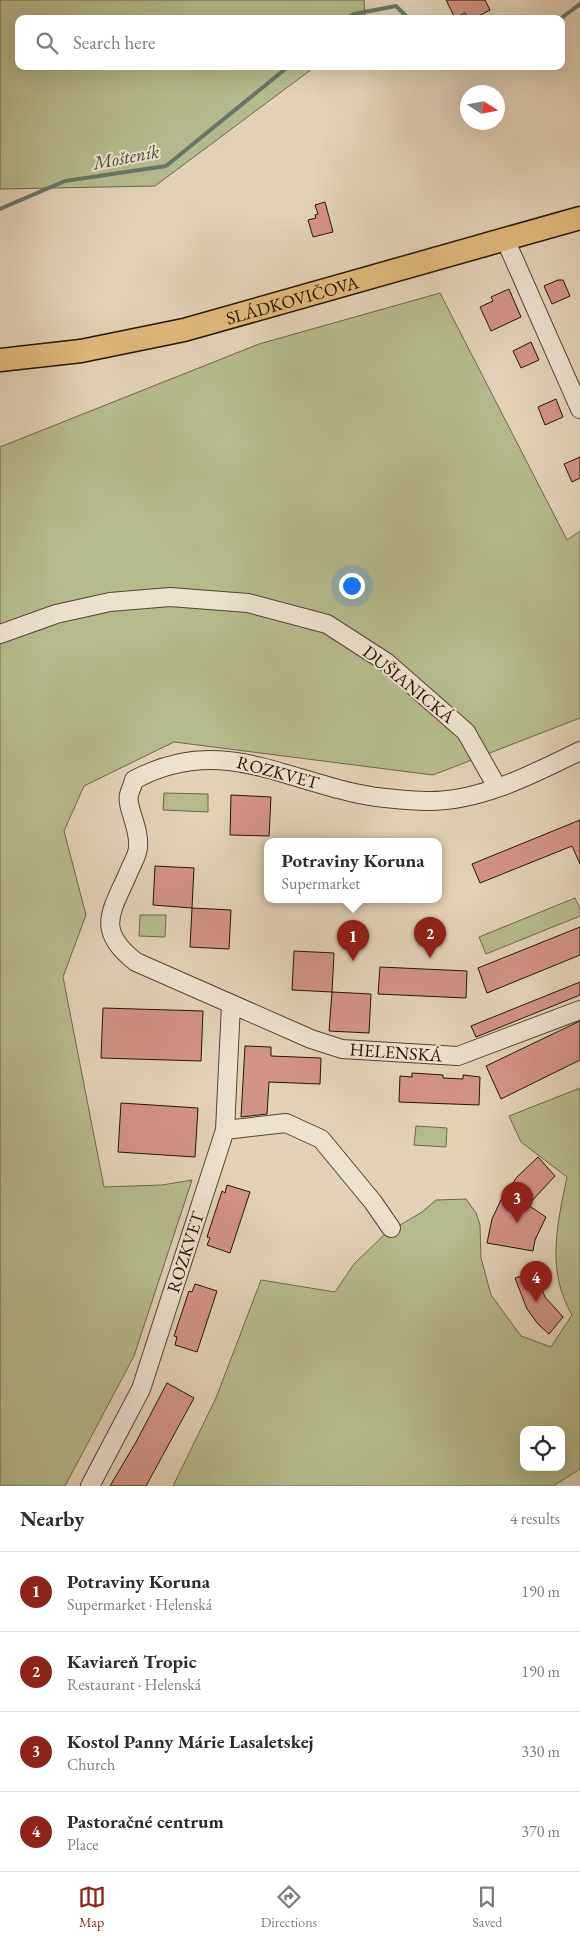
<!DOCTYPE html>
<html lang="en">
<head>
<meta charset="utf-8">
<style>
	body { margin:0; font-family:"EB Garamond",serif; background:#f7f7f7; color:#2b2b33 }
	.controls { position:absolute; right:15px; bottom:15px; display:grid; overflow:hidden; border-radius:10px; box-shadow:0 5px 20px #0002 }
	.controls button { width:45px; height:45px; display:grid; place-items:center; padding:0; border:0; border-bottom:1px solid #e1e1e2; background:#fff; color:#2b2b33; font:25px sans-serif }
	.compass { position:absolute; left:460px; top:85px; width:45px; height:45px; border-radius:50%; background:#fff; box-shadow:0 5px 20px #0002; rotate:101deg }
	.you { position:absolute; left:351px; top:585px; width:18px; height:18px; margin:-12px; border:4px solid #fff; border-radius:50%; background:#1a73e8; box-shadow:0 0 0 8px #1a73e833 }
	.badge { display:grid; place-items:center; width:32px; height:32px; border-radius:50%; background:#8f2418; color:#fff; font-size:16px; font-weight:700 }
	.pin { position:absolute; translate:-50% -41px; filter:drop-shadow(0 1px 2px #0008) }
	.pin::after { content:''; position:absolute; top:26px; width:18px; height:15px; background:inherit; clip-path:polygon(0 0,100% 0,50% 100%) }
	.popup { position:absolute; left:264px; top:838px; width:178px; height:65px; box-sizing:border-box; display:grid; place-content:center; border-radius:10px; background:#fff; filter:drop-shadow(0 1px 4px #0005); font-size:16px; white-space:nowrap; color:#7c7c81 }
	.popup b { font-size:19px; color:#2b2b33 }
	.popup::after { content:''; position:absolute; left:50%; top:100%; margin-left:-10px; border:10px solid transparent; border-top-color:#fff }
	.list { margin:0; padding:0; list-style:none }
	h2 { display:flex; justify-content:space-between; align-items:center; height:65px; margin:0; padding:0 20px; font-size:21px }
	h2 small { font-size:16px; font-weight:400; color:#7c7c81 }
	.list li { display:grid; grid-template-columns:32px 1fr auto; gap:15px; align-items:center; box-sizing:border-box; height:80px; padding:0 20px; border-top:1px solid #e1e1e2 }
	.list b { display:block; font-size:19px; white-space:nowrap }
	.list p { margin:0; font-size:16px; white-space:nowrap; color:#7c7c81 }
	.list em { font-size:16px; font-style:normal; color:#7c7c81 }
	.icon { flex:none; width:28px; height:28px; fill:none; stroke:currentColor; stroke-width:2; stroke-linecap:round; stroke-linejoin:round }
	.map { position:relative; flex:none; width:580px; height:1486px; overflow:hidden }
	.search { position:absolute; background:#fff; box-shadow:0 5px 20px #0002; left:15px; right:15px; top:15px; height:55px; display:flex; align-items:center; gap:12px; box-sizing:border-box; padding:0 18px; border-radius:10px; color:#7c7c81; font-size:19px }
	.sheet { height:385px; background:#fff }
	nav { display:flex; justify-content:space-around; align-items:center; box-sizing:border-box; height:70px; border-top:1px solid #e1e1e2; background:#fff; font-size:14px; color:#7c7c81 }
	nav a { display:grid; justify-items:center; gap:2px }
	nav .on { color:#8f2418 }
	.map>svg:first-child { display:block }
	.green { fill:#b6bb8d; stroke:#6e6848; fill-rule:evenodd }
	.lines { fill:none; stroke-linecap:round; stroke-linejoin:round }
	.stream { stroke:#697667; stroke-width:4 }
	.building { fill:#d49388; stroke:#251402 }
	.minor-casing { stroke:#54442f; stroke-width:20 }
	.major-casing { stroke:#251402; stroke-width:25 }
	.minor { stroke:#ede2d0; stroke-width:18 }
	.major { stroke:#e2b97c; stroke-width:22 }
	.labels { text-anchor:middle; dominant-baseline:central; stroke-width:4; stroke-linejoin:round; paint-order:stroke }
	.street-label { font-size:18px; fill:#251402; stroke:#ede2d0 }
	.water-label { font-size:19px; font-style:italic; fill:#4d4d3d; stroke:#ede2d0 }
</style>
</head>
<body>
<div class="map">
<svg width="580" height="1486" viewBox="0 0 580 1486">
	<rect width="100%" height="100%" fill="#e3d2b7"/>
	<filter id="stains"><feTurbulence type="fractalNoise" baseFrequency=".004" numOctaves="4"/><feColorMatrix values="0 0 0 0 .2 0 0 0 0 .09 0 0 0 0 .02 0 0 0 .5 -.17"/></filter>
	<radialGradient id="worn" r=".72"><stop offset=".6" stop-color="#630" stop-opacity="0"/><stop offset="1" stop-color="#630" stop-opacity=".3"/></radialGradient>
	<path class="green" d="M0,0H364L365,19H19V66H316L155,186L0,189Z
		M440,293L567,540L580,531V718L433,775L174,742L84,786L64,831L86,915L63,977L104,1187L162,1185L192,1180L134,1356L65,1486H0V447L259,344Z
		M164,793L208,794V812L163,810Z
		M575,898L580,909V916L486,954L479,937Z
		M140,915H166L165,937L139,936Z
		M580,1088V1469L553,1486H173L216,1398L261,1280L335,1292L354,1264L385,1234L422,1212L436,1200L466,1199L476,1213L480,1225L481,1258L491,1295L521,1336L551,1347L572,1315C546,1270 557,1226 567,1177L521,1142L509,1116ZM524,1430H561V1467H524Z
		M416,1126L447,1128L446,1147L414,1145Z"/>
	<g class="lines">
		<path class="stream" d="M347,19L354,14L396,6L409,19
			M560,19L580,4
			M456,66H462
			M0,209L65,181L166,166L289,66"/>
	</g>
	<path class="building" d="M446,0H485L490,10L473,19H468L465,13L455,18Z
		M325,202L333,232L313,237L308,220L316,218L315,215L318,214L315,205Z
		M558,280H563L570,296L552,304L544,286Z
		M509,289L521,317L491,331L480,307L493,301L491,297Z
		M531,342L539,360L521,368L513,351Z
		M556,399L563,417L545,425L538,407Z
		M580,457V478L572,482L564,464Z
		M231,795L271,797L269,836L230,835Z
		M580,820V864L572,846L480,883L472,864Z
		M155,866L194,868L192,908L231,910L229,949L190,947L192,908L153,905Z
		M580,927V955L487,993L478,968Z
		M294,951L334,953L332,992L292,990Z
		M380,967L467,971L466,998L378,994Z
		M580,982V995L476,1037L471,1026Z
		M332,992L371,994L369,1033L329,1031Z
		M103,1008L203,1011L201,1061L101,1058Z
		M580,1021V1060L501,1099L486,1066Z
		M245,1046L271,1047V1056L321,1058L320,1084L269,1082L267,1114L241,1117Z
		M412,1073L443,1075V1078L463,1079V1075L480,1077L479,1105L399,1102L400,1076L412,1077Z
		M121,1103L198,1108L195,1157L118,1152Z
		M538,1157L555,1176L528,1205L546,1217L535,1240L533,1251L487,1243L492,1219L502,1198L517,1177Z
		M227,1185L250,1192L230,1253L207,1245L210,1238L207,1237L222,1191L225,1193Z
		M535,1272L545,1297L563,1317L549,1334L538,1324L527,1309L515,1278Z
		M195,1284L217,1291L197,1352L175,1345L177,1337L174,1336L189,1291L192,1292Z
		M167,1383L194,1398L146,1486H110L136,1442Z"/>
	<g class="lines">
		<g class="minor-casing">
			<path id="minor" d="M505,239L580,409
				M0,634L56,614L110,602L170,597L248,603L327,624L386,662L466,732L497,787
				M580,751C533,774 480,802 426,801C402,800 374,798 350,792C273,774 213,737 134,780C133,785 130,790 129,795C126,807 140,828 138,847C138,854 133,862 130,869C113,910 93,929 136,962L311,1039L342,1049L458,1056L580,1010
				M225,1130L286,1123L321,1139L373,1202L391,1228
				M90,1486L141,1389L225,1130L231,1005"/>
		</g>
		<g class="major-casing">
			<g id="major">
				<path id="s1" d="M0,360L81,351L184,330L580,218"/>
			</g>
		</g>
		<use href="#minor" class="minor"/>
		<use href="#major" class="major"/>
	</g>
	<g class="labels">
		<g class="street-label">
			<text stroke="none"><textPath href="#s1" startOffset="299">SLÁDKOVIČOVA</textPath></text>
			<text transform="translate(409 684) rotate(39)">DUŠIANICKÁ</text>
			<text transform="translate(278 772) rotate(15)">ROZKVET</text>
			<text transform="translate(396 1052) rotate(4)">HELENSKÁ</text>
			<text transform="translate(185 1252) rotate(-72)">ROZKVET</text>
		</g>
		<g class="water-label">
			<text transform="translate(126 157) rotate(-11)">Mošteník</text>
		</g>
	</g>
	<rect width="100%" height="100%" filter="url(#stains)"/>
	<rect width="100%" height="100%" fill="url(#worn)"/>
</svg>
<div class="controls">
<button><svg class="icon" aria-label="locate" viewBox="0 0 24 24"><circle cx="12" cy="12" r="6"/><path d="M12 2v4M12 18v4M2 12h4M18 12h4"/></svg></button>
</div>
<svg class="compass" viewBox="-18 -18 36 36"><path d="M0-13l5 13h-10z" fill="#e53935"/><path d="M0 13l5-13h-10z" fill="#7c7c81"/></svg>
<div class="you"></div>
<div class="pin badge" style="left:353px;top:961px">1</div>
<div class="popup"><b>Potraviny Koruna</b>Supermarket</div>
<div class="pin badge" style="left:430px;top:958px">2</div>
<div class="pin badge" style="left:517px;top:1223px">3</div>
<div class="pin badge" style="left:536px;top:1302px">4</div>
<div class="search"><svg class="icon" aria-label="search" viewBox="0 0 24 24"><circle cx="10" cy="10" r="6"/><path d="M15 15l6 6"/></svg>Search here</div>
</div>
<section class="sheet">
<h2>Nearby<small>4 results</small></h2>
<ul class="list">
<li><span class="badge">1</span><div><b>Potraviny Koruna</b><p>Supermarket · Helenská</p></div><em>190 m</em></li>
<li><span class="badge">2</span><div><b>Kaviareň Tropic</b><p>Restaurant · Helenská</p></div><em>190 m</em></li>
<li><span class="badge">3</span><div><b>Kostol Panny Márie Lasaletskej</b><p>Church</p></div><em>330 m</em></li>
<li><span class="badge">4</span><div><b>Pastoračné centrum</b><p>Place</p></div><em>370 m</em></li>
</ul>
</section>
<nav>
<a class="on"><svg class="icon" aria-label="map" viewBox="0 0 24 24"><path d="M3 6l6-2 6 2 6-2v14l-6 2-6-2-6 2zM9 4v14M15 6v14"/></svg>Map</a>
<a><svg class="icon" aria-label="directions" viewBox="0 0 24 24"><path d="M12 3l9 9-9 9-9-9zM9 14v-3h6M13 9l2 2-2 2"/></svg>Directions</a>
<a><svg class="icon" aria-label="saved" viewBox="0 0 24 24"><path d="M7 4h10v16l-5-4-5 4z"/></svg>Saved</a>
</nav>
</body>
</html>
